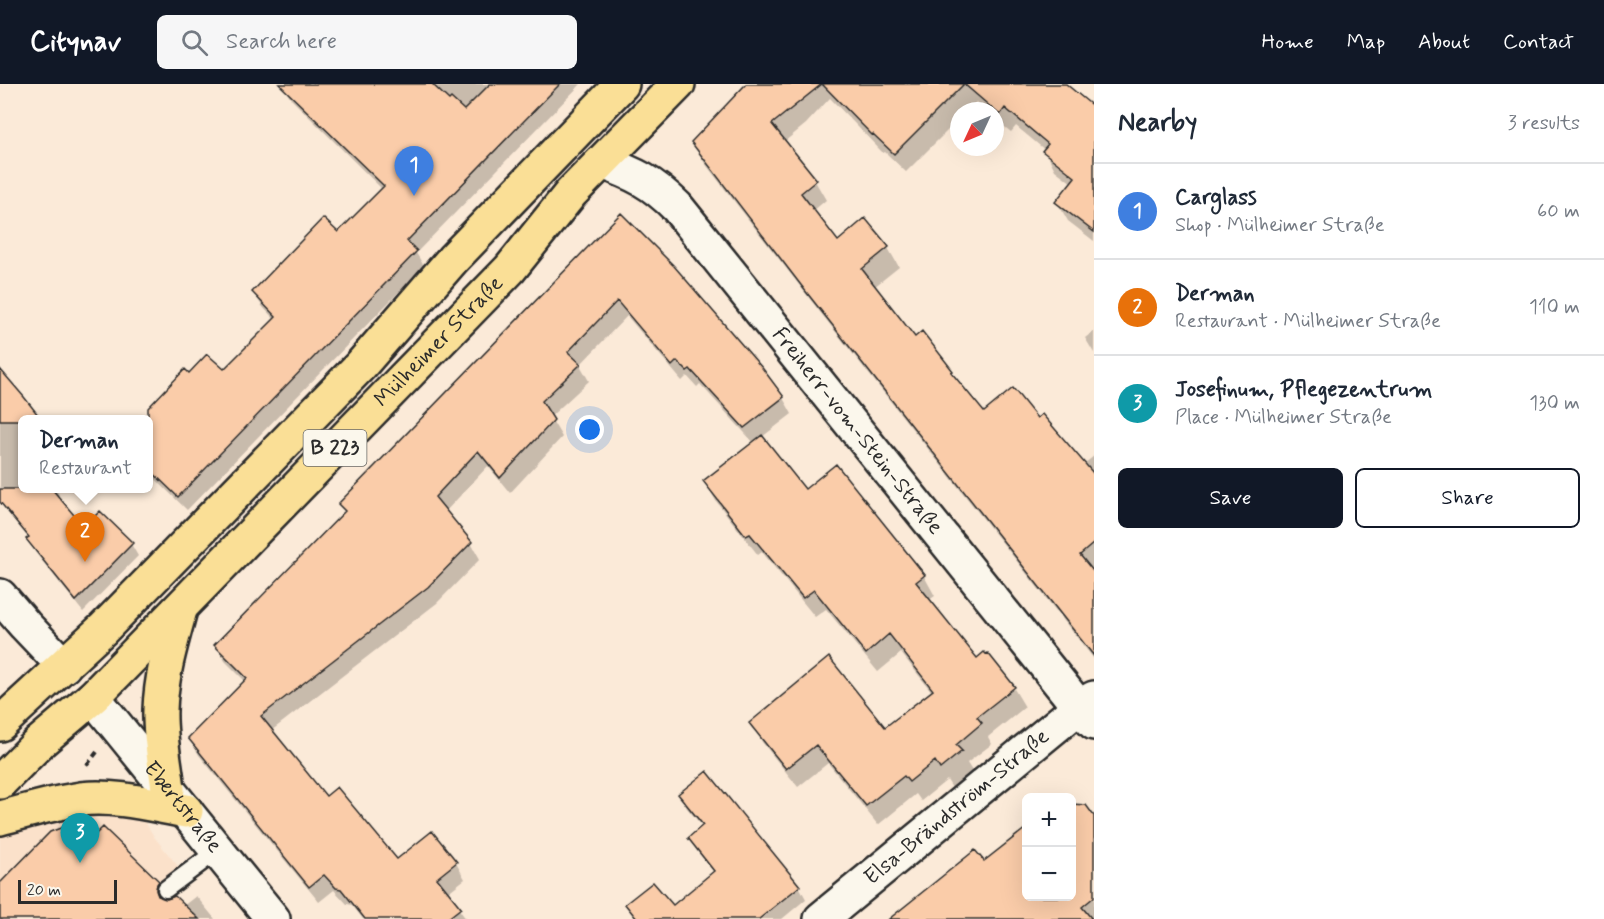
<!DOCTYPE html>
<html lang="en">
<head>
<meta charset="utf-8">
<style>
	body { margin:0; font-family:Mynerve,sans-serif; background:#f6f6f7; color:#1f2937 }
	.controls { position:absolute; right:18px; bottom:18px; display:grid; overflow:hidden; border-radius:9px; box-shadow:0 6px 24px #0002 }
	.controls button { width:54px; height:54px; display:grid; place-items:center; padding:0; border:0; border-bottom:2px solid #e0e1e3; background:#fff; color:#1f2937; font:30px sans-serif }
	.compass { position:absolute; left:950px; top:18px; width:54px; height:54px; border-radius:50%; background:#fff; box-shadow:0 6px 24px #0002; rotate:226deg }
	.scale { position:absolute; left:18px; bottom:15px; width:99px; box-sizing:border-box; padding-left:6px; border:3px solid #2b2b2b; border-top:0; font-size:16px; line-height:21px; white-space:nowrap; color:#2b2b2b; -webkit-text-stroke:4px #fbf7ec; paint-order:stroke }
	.you { position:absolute; left:590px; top:346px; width:21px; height:21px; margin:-15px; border:4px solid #fff; border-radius:50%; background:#1a73e8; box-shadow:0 0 0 9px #1a73e833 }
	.badge { display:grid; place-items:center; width:39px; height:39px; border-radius:50%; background:#111827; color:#fff; font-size:20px; font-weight:700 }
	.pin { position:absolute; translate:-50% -50px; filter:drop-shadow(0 2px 3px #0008) }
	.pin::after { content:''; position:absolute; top:32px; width:21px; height:18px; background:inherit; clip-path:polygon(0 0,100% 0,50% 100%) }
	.popup { position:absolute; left:18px; top:331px; width:135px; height:78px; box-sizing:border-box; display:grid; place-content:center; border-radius:9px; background:#fff; filter:drop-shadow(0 2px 4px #0005); font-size:20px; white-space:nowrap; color:#747a83 }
	.popup b { font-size:22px; color:#1f2937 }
	.popup::after { content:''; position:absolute; left:50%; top:100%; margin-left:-12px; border:12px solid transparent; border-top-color:#fff }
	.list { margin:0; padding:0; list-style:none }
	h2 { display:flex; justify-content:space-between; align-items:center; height:78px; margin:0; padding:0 24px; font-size:26px }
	h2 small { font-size:20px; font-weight:400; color:#747a83 }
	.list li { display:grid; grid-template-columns:39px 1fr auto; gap:18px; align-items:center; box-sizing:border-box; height:96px; padding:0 24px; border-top:2px solid #e0e1e3 }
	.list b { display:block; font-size:22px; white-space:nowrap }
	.list p { margin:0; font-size:20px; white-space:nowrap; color:#747a83 }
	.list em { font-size:20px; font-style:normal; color:#747a83 }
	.actions { display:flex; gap:12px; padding:18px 24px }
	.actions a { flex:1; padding:14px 0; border:2px solid #111827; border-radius:9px; text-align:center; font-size:21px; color:#111827 }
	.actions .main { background:#111827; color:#fff }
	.icon { flex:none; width:33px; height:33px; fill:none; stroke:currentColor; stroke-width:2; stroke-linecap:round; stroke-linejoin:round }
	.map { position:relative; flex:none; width:1094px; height:835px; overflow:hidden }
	header { display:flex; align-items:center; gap:36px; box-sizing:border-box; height:84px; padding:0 30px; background:#111827; color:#fff }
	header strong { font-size:28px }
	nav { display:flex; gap:33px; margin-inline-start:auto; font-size:21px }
	.search { width:420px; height:54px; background:#f6f6f7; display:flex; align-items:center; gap:15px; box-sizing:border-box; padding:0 21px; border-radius:9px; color:#747a83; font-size:22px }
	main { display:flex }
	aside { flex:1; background:#fff }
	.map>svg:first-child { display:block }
	.built { fill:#fbe1ca }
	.shadow { fill:#0003 }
	.building { fill:#facca9; stroke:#2b2b2b; stroke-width:1.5 }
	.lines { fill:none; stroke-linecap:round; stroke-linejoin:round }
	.service-casing { stroke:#2b2b2b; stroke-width:21 }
	.minor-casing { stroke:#2b2b2b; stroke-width:38 }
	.tertiary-casing { stroke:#2b2b2b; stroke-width:38 }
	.primary-casing { stroke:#2b2b2b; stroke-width:38 }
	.path { stroke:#2b2b2b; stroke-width:4; stroke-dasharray:6 4.5; stroke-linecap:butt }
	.service { stroke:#fbf7ec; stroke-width:16 }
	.minor { stroke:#fbf7ec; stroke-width:33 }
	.tertiary { stroke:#fbf7ec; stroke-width:33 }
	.primary { stroke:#fadf96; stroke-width:33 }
	.labels { text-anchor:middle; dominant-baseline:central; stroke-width:4.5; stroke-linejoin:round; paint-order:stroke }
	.shield { fill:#fbf7ec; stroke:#696865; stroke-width:1.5 }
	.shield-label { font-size:21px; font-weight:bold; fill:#2b2b2b }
	.street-label { font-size:22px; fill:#2b2b2b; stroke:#fbf7ec }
</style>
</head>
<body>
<header>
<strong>Citynav</strong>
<div class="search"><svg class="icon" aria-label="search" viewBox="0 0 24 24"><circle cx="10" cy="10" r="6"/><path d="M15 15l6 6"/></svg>Search here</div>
<nav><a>Home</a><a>Map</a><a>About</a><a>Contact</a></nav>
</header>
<main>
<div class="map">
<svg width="1094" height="835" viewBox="0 0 1094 835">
	<rect width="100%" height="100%" fill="#fbead8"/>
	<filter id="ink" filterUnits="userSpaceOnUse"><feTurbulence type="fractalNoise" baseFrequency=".0167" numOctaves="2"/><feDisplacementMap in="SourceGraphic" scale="12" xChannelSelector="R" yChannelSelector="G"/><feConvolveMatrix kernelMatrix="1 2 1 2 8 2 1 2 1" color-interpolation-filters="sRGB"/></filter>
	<g filter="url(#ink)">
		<path class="built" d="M135,722L155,754L190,797L142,835H0V747L18,742Z"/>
		<path class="shadow" d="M284,0H581L416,169L424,182L187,426L148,388V347L158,336L189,291L224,287L275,236L262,222L253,208L339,150L383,106L291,15L282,1Z
			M748,0H1063L1094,26V157L1068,137L1057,118L1072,99L1055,86L1045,66L1016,42L1011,48L995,35V27H986L976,18L967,27H959V35L906,88L885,68L883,69L830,14L806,40L784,58L815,97L826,116L813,127L838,159L888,164L899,183L874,203L914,255L952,288L958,299L984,330L1036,336L1084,380L1094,372V575L820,228L704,78L693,59Z
			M621,131L783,314L792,330L762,353L804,407L924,492L935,512L929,516L977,576L1013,603L1025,623L988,653L992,660L967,679L972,687L952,704L947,696L921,717L916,710L878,741L828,679L798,703L762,658L751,639L885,645L932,608L901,569L878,588L826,525L815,533L762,468L758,471L716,417L705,398L754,359L700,300L697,303L687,292L682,297L627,232L580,281L589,297L550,333L562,353L510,409L488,382L445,428L471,459L480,475L437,519L271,647L326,715L397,777L432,749L456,779L465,795L447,809L466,835H363L352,821L347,820L334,806L319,818L199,671L190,655L246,598L225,577L216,561L345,429L340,420Z
			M1094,247V269L1085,254Z
			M0,287L22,336V404H55L59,411L57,413L83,445L131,460L138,472L83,528L35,468L29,455L0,419V407L3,405L0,402Z
			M680,711L799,802L806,815L782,835H636L627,820L672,824L714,788L697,767L690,754L703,743L687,724Z
			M1094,734V835H891L984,780L1026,746V812H1072Z
			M158,798L169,816L183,822L196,812L215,835H0V801Z"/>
		<path class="building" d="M279,0H432L449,16L451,14L464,26L490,0H560L407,157L417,167L178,413L148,384V324L185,285L189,289L207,270L224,285L276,233L252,208L323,134L338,148L384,102Z
			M746,0H1066L1094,23V148L1055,118L1075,93L1042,67L1048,60L1005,24L1000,31L964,0L894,70L873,50L872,51L822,0L772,40L817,96L801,109L838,157L865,134L889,163L862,185L915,253L922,247L953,287L951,288L984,328L1013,304L1037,334L1042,330L1094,390V459L1080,471L1094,488V572L807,209L691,58Z
			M621,129L674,182L763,285L784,313L744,344L690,285L687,287L677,277L672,282L617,217L568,268L581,280L542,317L554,336L500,394L478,367L435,413L472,458L428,503L261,632L326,712L337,703L397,775L432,747L457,778L437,794L461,824L447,835H365L341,805L336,804L324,791L309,803L188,654L247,594L214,561L345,427L338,420Z
			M0,285L24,313L42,336H0Z
			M762,351L805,405L836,380L925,491L916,498L977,574L984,568L986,570L988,569L1015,603L977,633L982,639L956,661L962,667L940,685L935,677L909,698L904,692L866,722L816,661L786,685L749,639L829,573L885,643L933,606L889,550L866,570L814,506L803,514L750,450L746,452L703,397Z
			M0,405H52L84,443L100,427L133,459L76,517L26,455L29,453L0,418Z
			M707,687L800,802L759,835H637L625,820L653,798L673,821L714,787L688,754L703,741L678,710Z
			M1071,720L1086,721L1094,732V813L1082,823L1092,835H889L975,766L984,777L1026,744V813H1071Z
			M66,742H76L97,749L103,743L159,797L157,800L156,806L158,812L167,815L175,812L199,835H0V799L50,748Z"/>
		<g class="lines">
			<g class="service-casing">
				<path id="service" d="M166,805L218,766"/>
			</g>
			<g class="minor-casing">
				<g id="minor">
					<path id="s1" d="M602,78C635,90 652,98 677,123L1079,623L1094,639"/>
					<path id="s2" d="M821,835L1079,623L1094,614"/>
				</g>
			</g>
			<g class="tertiary-casing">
				<g id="tertiary">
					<path d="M0,512L25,541L64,582"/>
					<path id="s3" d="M93,613L273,835"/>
				</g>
			</g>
			<g class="primary-casing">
				<g id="primary">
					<path d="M0,640L103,545L361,281L453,175L622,0"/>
					<path id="s4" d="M0,698L40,658L93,613L510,185L571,109L678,0"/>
					<path d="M168,705C165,679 159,652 160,626C161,592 171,559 180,526"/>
					<path d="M0,734C27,727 53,719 81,715C116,711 152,721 186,727"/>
				</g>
			</g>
			<path class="path" d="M87,681L97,668"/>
			<use href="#service" class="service"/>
			<use href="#minor" class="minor"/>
			<use href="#tertiary" class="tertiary"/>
			<use href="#primary" class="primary"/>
		</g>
	</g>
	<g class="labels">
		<rect class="shield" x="303.5" y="346" width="63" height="36" rx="4.5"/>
		<g class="shield-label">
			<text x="335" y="364">B 223</text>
		</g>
		<g class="street-label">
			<text stroke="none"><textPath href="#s4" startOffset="622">Mülheimer Straße</textPath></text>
			<text stroke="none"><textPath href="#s1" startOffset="376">Freiherr-vom-Stein-Straße</textPath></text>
			<text stroke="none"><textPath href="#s2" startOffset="176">Elsa-Brändström-Straße</textPath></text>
			<text stroke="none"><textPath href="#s3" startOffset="142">Ebertstraße</textPath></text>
		</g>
	</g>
</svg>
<div class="controls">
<button>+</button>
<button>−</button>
</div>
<svg class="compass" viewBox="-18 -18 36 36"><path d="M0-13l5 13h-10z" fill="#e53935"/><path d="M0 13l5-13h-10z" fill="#747a83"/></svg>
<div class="scale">20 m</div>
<div class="you"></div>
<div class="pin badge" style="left:414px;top:112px;background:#3f7fe0">1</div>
<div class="pin badge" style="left:85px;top:478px;background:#e8710a">2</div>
<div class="popup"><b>Derman</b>Restaurant</div>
<div class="pin badge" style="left:80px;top:779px;background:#0f9aa8">3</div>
</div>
<aside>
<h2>Nearby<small>3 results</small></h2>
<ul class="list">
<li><span class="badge" style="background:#3f7fe0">1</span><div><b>Carglass</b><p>Shop · Mülheimer Straße</p></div><em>60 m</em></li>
<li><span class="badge" style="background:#e8710a">2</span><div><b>Derman</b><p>Restaurant · Mülheimer Straße</p></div><em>110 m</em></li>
<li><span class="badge" style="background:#0f9aa8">3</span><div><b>Josefinum, Pflegezentrum</b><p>Place · Mülheimer Straße</p></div><em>130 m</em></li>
</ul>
<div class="actions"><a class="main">Save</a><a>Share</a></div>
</aside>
</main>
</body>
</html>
